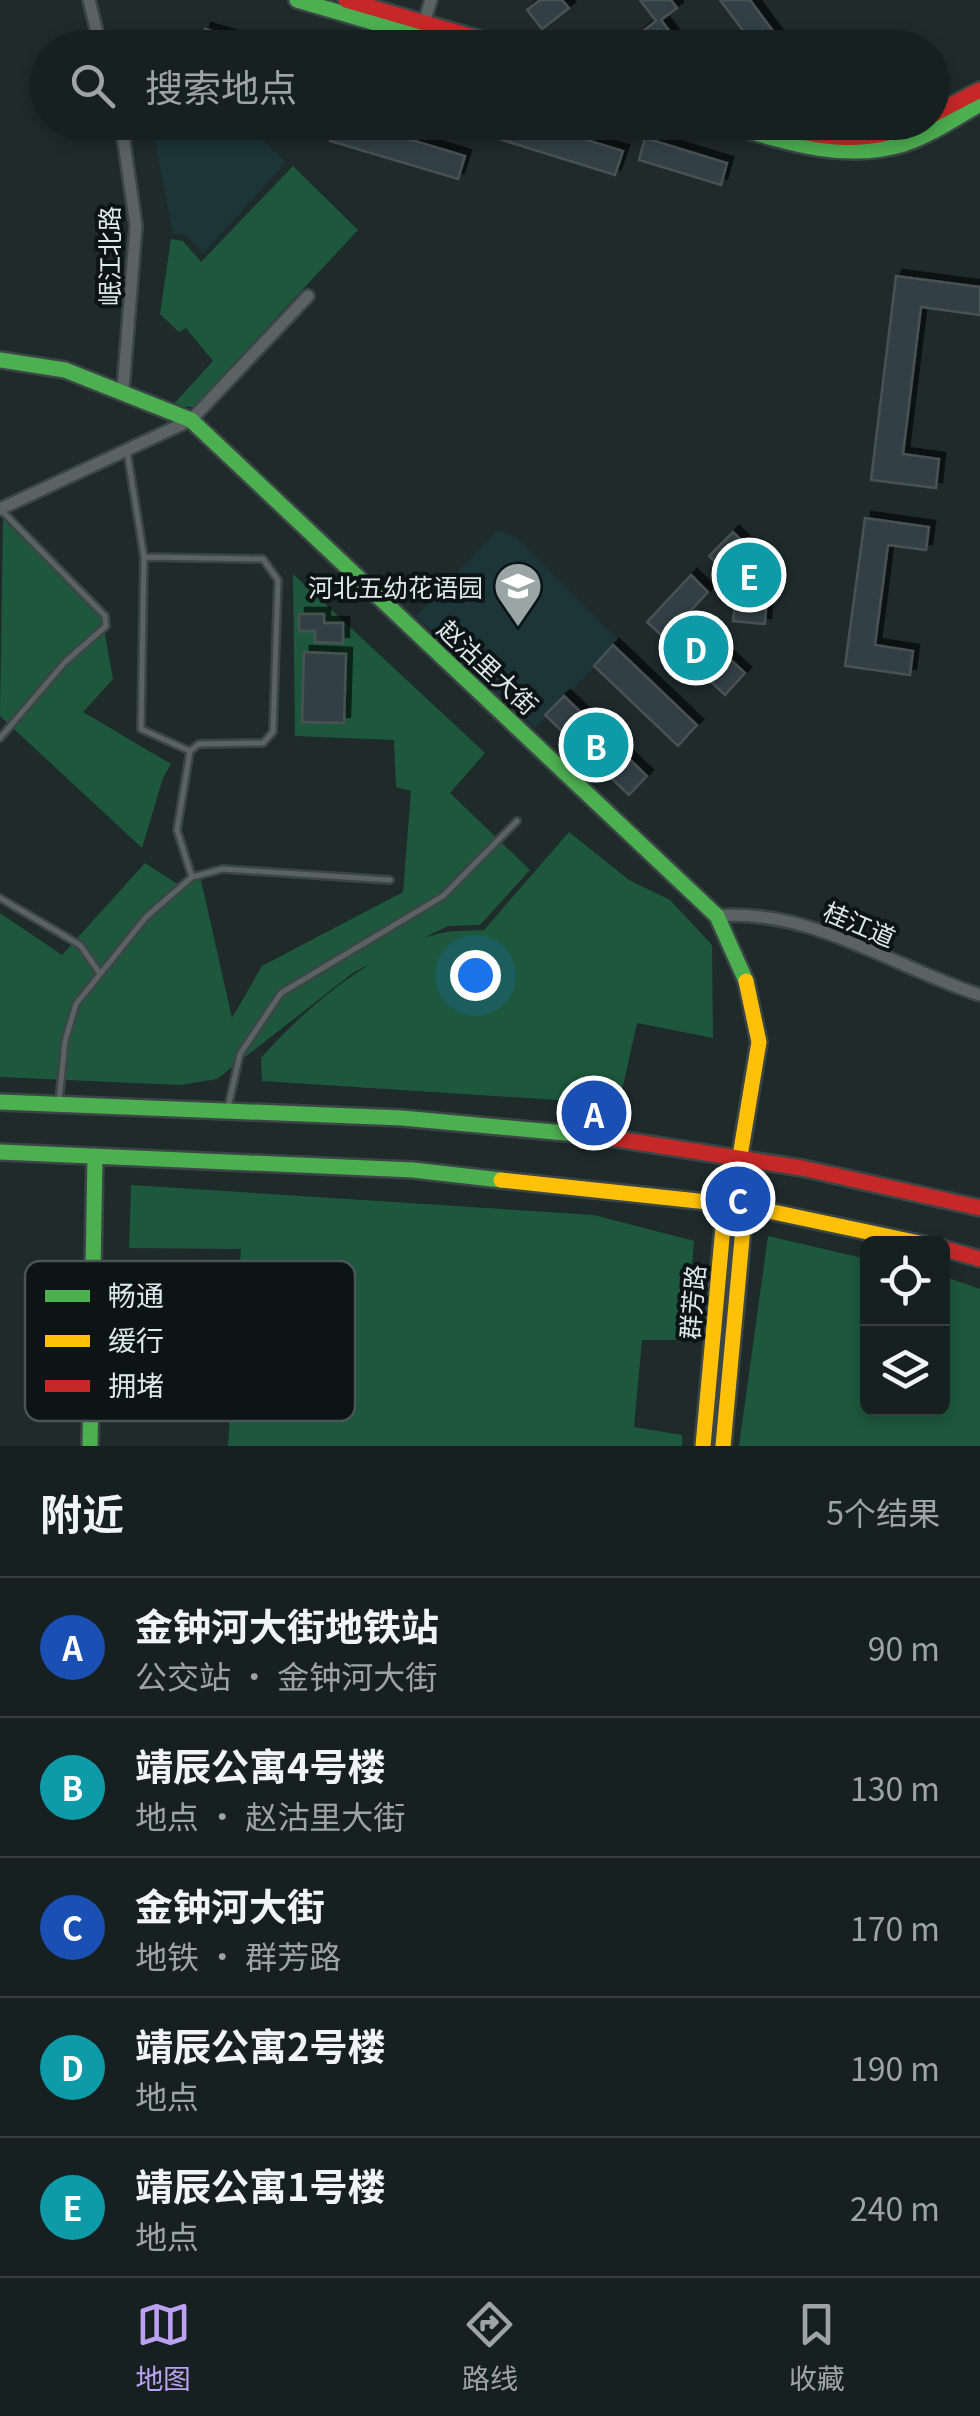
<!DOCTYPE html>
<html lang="zh">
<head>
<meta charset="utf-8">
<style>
	body { margin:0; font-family:Georgia,"Noto Sans SC",serif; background:#202829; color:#f1f3f6 }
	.controls { position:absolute; right:30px; bottom:30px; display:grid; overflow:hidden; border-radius:15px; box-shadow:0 5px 15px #0003 }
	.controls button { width:90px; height:90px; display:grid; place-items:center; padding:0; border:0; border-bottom:2px solid #363e3e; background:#172020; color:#f1f3f6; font:50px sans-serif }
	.you { position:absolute; left:475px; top:975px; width:35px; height:35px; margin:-25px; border:8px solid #fff; border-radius:50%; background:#1a73e8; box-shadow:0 0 0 15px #1a73e833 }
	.badge { display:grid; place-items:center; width:65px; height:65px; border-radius:50%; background:#bca0f2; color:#fff; font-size:32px; font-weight:700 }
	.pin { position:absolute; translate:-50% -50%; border:5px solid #fff; box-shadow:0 2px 10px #0006 }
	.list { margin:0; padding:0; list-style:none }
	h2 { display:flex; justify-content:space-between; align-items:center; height:130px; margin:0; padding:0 40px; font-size:42px }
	h2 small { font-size:32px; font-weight:400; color:#9ea3a5 }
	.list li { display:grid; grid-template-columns:65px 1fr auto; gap:30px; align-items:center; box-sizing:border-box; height:140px; padding:0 40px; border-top:2px solid #363e3e }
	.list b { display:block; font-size:38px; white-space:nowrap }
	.list p { margin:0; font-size:32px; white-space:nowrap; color:#9ea3a5 }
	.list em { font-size:32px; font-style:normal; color:#9ea3a5 }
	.icon { flex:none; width:55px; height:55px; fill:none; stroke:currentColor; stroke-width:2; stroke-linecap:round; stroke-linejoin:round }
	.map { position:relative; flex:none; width:980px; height:1446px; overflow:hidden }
	.search { position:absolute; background:#172020; box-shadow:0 5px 15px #0003; left:30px; right:30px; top:30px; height:110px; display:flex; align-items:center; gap:25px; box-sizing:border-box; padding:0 35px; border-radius:55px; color:#9ea3a5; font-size:38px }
	.sheet { height:830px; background:#172020 }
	nav { display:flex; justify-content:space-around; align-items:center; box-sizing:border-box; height:140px; border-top:2px solid #363e3e; background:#172020; font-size:28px; color:#9ea3a5 }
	nav a { display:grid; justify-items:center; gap:5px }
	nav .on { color:#bca0f2 }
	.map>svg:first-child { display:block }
	.built { fill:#1b3538 }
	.green { fill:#1d583c }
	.building { fill:#314145; stroke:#495153; stroke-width:2.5; filter:url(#shadow) }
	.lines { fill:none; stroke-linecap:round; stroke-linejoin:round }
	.lane-casing { stroke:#3b4546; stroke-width:10 }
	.street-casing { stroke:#3b4546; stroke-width:16 }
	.fast-casing { stroke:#3b4546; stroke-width:20 }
	.slow-casing { stroke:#3b4546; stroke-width:20 }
	.jam-casing { stroke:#3b4546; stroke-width:20 }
	.lane { stroke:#5a6263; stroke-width:5 }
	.street { stroke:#5a6263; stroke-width:11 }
	.fast { stroke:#4caf50; stroke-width:15 }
	.slow { stroke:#ffc107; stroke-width:15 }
	.jam { stroke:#c62828; stroke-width:15 }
	.labels { text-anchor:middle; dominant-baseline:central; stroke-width:8; stroke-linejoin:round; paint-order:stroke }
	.street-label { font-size:25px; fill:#dce8e9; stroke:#0c1415 }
	.poi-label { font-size:25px; fill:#dce8e9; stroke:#0c1415; text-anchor:end }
	.key { fill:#0c1415; stroke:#4a5455; stroke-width:2.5 }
	.key-label { font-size:28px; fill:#dce8e9 }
</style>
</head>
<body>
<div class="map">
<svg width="980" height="1446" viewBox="0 0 980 1446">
	<defs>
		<filter id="shadow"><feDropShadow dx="6" dy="-6" stdDeviation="0" flood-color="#0009"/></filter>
	</defs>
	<rect width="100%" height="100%" fill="#1f2a2b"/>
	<path class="built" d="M152,123H245L286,162L203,254L186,235L173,234Z
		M498,530L516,537L619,641L535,728L416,616Z"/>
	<path class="green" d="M293,166L358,230L193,407L172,406L213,361L186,328L179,332L160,314L171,239L183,241L201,262Z
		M3,519L102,618L113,679L83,712L171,764L163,778L142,848L0,716Z
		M293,574L485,753L450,793L530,870L480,925L448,926L354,972L217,1079L180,1085L0,1077V913L62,955L145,863L176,883L201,880L232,1018L262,966L403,892L411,791L396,787L394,740L295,736Z
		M569,832L629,880L670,900L712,945L713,1038L637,1023L619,1104L262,1081L261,1058C305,1008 370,953 437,934C451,930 469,931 484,930Z
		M131,1185L594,1215L694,1241L686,1340H642L634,1427L682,1435V1446H228L241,1249L129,1248Z
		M768,1236L867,1259L868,1408H942L943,1276L980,1289V1446H739Z"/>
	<path class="building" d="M540,0H562L569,8L542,29L527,10Z
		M640,0H671L677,8L661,20L674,37L660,48H637L631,40L656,21Z
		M720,0H750L779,39L768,48H756Z
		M205,29L269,48H200Z
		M336,122H352L465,156L458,179L330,141Z
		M490,122H528L623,151L615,175L486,135Z
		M645,138L727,163L721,185L639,160Z
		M896,276L980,287V315L921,307L903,454L939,459L936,488L871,480Z
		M865,518L929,527L926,550L888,545L875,645L913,651L910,675L845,666Z
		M733,532L769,568L765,624L733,621L737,583L709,556Z
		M691,575L708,592L685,617L745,673L725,695L647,622Z
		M299,614H324V623H343V643L315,642V631H299Z
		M613,645L697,725L678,746L594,666Z
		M304,652L346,654L344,723L302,722Z
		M564,696L647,776L629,795L545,715Z"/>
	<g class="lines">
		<g class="lane-casing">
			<path id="lane" d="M127,451L144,557L141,729L190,751L177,830L192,877
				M145,557L263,559L278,580L273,732L263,743L199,744L190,751
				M0,738L65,662L106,626L105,616L2,511
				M0,898L80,945L99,972
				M59,1101L65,1041L76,1004L146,917L192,877L223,869L390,880
				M228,1107L240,1054L281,993L443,896L517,821"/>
		</g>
		<g class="street-casing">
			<path id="street" d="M89,0L101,48
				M422,29L431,0
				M121,122L136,226L123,390
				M0,509L191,420L308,296
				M717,916C811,908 893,967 980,995"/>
		</g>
		<g class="fast-casing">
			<path id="fast" d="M297,0L461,48
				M720,122C779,140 841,163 904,144C931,135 955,118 980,104
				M0,360L65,370L191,420L717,916L746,981
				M0,1102L402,1118L598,1136
				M0,1152L413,1170L501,1180
				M90,1446L95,1156"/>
		</g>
		<g class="slow-casing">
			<path id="slow" d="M501,1180L745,1206L924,1244
				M703,1446L725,1205L740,1156L759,1042L746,981
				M723,1446L745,1206L741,1165"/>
		</g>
		<g class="jam-casing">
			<path id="jam" d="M346,0L511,48
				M932,115L980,90
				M761,122C816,138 865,147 919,122
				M598,1136L802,1168L980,1208
				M942,1248L980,1259"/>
		</g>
		<use href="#lane" class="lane"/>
		<use href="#street" class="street"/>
		<use href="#fast" class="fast"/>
		<use href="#slow" class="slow"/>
		<use href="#jam" class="jam"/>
	</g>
	<defs>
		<g id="school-pin" transform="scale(2.5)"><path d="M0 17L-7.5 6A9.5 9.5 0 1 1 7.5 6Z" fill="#9aa6a6" stroke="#0c1415"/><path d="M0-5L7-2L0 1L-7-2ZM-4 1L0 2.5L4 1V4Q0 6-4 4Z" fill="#fff"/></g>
	</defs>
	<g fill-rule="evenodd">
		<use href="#school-pin" x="518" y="586"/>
	</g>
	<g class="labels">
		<g class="street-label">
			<text transform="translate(108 256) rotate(-90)">岷江北路</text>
			<text transform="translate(489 666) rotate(43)">赵沽里大街</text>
			<text transform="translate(860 923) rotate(23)">桂江道</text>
			<text transform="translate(691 1302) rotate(-85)">群芳路</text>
		</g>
		<g class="poi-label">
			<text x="483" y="586">河北五幼花语园</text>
		</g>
	</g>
	<rect x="25" y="1261" width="330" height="160" rx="15" class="key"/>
	<rect x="45" y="1290" width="45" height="12" fill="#4caf50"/>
	<rect x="45" y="1335" width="45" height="12" fill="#ffc107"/>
	<rect x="45" y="1380" width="45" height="12" fill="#c62828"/>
	<g class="key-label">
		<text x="108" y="1306">畅通</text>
		<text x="108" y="1351">缓行</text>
		<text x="108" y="1396">拥堵</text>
	</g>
</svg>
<div class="controls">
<button><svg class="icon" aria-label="locate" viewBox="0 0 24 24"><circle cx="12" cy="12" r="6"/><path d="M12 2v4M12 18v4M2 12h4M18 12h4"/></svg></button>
<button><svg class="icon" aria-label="layers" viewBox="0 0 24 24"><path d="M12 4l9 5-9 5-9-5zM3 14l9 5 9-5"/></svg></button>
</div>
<div class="you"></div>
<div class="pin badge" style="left:594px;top:1113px;background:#1a4fb4">A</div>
<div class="pin badge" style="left:596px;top:745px;background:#0f9aa8">B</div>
<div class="pin badge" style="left:738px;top:1199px;background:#1a4fb4">C</div>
<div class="pin badge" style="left:696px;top:648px;background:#0f9aa8">D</div>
<div class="pin badge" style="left:749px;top:575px;background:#0f9aa8">E</div>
<div class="search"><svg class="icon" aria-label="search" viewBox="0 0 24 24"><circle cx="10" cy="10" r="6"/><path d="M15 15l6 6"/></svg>搜索地点</div>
</div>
<section class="sheet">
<h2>附近<small>5个结果</small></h2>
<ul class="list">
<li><span class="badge" style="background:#1a4fb4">A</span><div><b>金钟河大街地铁站</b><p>公交站 · 金钟河大街</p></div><em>90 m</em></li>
<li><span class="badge" style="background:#0f9aa8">B</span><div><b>靖辰公寓4号楼</b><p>地点 · 赵沽里大街</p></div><em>130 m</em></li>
<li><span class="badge" style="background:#1a4fb4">C</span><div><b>金钟河大街</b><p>地铁 · 群芳路</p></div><em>170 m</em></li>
<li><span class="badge" style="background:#0f9aa8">D</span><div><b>靖辰公寓2号楼</b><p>地点</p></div><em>190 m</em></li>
<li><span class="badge" style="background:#0f9aa8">E</span><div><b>靖辰公寓1号楼</b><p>地点</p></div><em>240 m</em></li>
</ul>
</section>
<nav>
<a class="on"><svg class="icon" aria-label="map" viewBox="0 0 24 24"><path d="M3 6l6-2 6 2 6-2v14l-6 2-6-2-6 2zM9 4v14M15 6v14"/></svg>地图</a>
<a><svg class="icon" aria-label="directions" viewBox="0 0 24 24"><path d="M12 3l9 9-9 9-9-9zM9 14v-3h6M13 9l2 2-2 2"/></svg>路线</a>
<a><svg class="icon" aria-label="saved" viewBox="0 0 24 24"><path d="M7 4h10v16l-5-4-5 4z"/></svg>收藏</a>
</nav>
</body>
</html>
